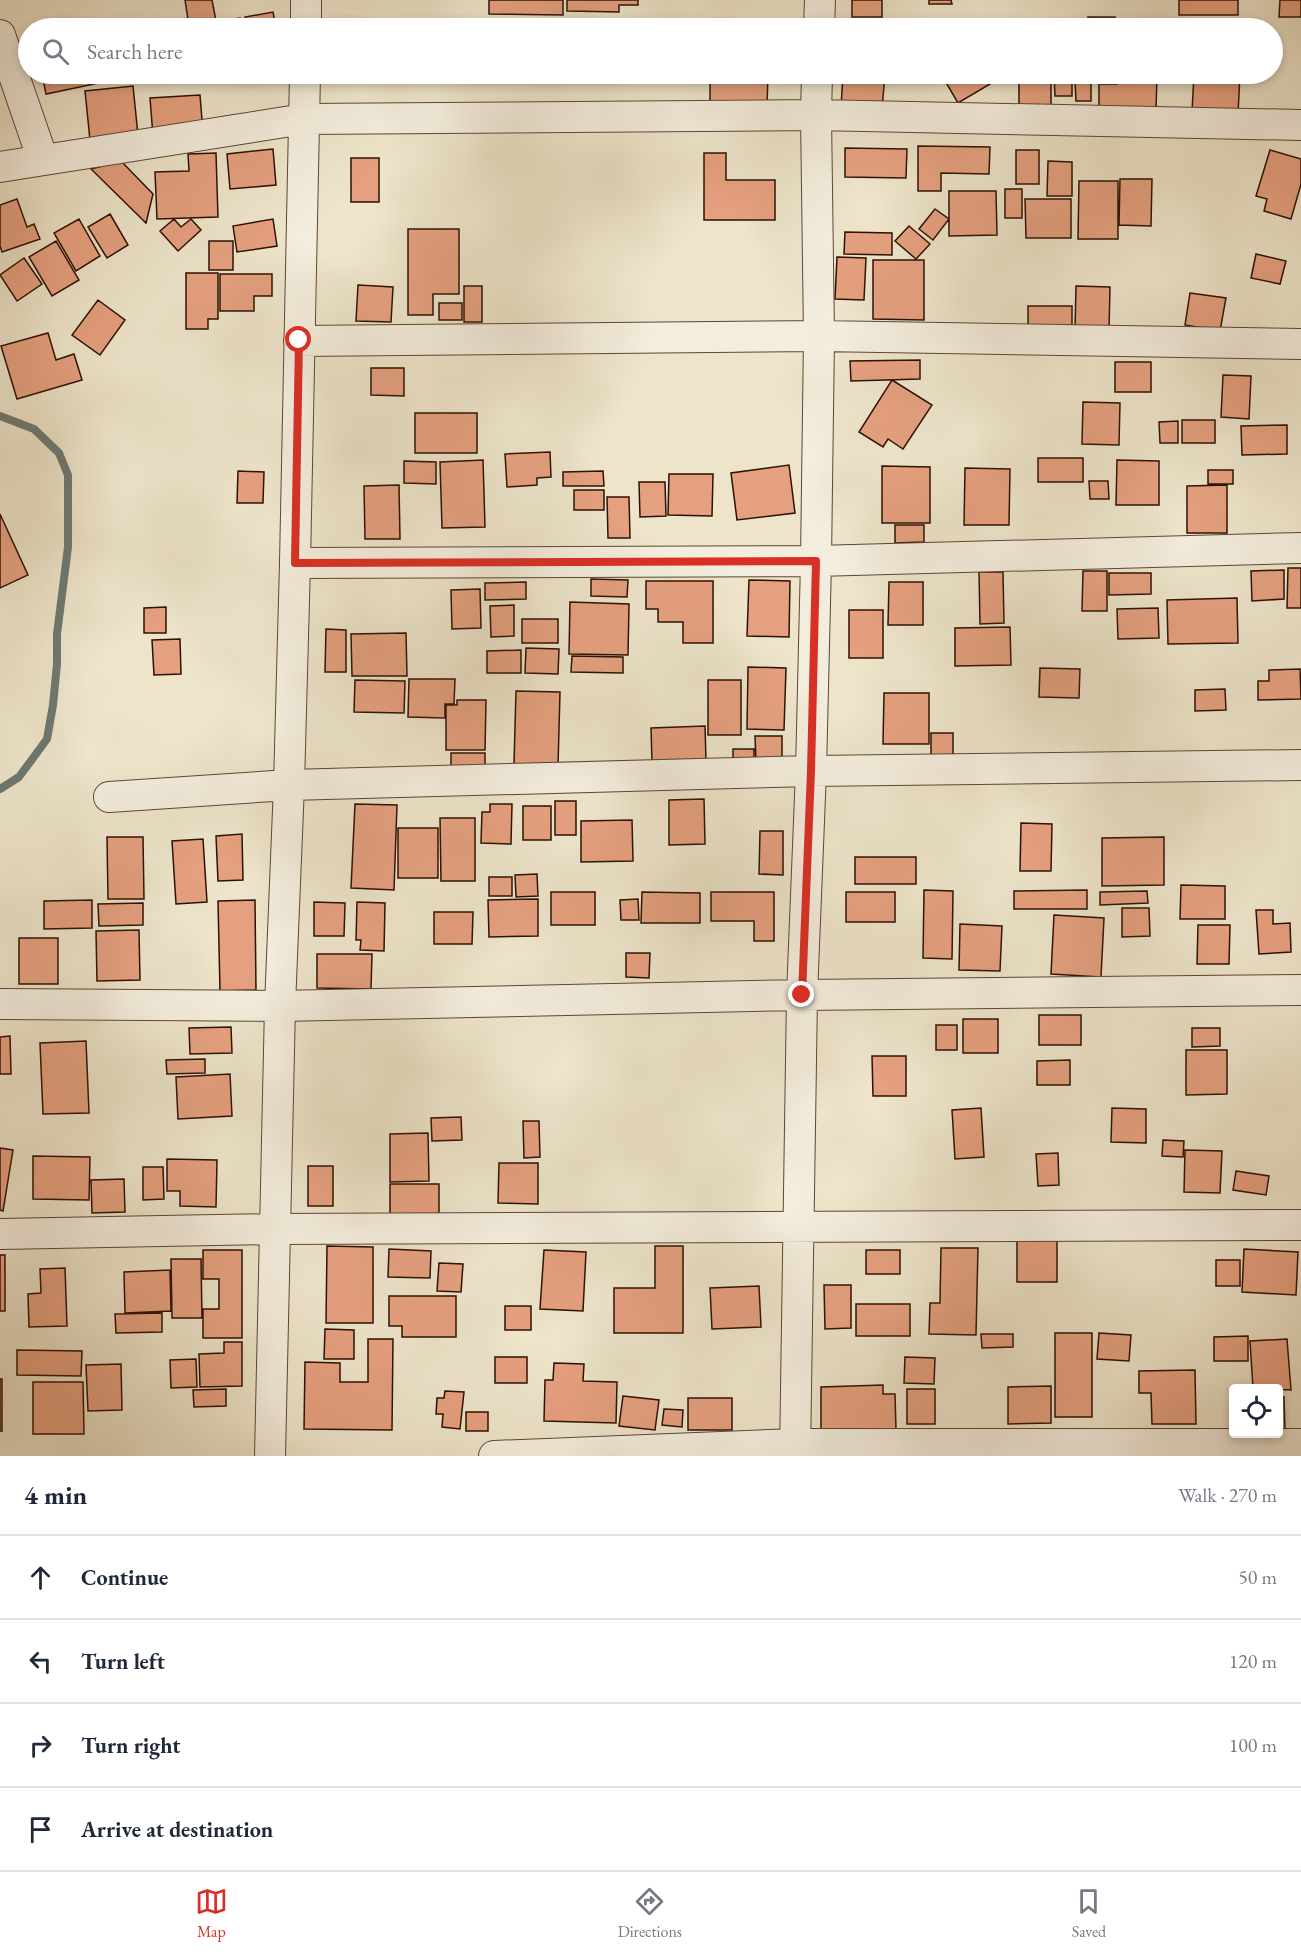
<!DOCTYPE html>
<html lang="en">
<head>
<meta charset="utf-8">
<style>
	body { margin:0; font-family:"EB Garamond",serif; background:#f2f2f3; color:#1f2937 }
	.controls { position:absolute; right:18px; bottom:18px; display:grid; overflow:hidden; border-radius:6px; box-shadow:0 3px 9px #0003 }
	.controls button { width:54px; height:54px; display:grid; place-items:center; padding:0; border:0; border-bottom:2px solid #e0e1e3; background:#fff; color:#1f2937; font:30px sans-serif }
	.stop { position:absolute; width:18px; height:18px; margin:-14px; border:4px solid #d93025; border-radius:50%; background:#fff }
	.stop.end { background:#d93025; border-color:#fff; box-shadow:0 2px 6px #0008 }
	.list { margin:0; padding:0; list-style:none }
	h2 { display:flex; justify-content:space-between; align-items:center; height:78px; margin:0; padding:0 24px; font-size:26px }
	h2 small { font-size:20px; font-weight:400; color:#747a83 }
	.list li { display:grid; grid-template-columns:39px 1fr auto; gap:18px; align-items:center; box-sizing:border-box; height:84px; padding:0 24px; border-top:2px solid #e0e1e3 }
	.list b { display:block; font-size:22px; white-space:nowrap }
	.list em { font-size:20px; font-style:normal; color:#747a83 }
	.icon { flex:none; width:33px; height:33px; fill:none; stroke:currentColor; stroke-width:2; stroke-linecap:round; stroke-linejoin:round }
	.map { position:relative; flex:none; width:1301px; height:1456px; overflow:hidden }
	.search { position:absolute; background:#fff; box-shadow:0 3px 9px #0003; left:18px; right:18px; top:18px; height:66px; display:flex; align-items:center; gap:15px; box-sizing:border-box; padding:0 21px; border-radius:33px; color:#747a83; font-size:22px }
	.sheet { height:414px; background:#fff }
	nav { display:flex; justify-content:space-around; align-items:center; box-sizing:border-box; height:84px; border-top:2px solid #e0e1e3; background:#fff; font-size:16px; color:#747a83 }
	nav a { display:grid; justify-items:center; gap:3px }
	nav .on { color:#d93025 }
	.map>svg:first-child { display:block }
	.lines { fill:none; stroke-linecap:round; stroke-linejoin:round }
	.stream { stroke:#6e7971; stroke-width:8 }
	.building { fill:#e5a07f; stroke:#2d1103; stroke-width:1.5 }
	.minor-casing { stroke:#5d4635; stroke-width:32 }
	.minor { stroke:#f3eddd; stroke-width:30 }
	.route { stroke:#d93025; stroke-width:8 }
</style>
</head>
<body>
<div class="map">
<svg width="1301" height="1456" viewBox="0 0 1301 1456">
	<rect width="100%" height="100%" fill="#ede4ca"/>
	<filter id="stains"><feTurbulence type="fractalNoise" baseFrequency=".00333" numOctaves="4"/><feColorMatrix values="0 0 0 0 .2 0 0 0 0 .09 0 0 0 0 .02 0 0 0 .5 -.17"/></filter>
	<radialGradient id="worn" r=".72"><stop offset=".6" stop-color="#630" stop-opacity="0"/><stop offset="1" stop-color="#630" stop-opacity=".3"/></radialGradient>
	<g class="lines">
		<path class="stream" d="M0,416L34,429L59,453L68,475V547L57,634V664L53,705L47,739L19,777L0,789"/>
	</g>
	<path class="building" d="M185,0H212L216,21L189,26Z
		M489,0H563V15L489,14Z
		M567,0H638V5H619V12L567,11Z
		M852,0H882V17H852Z
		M929,0H951L952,4H929Z
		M1179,0H1238V15H1179Z
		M1280,0H1301V17H1279Z
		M273,12L276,28H247L245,17Z
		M1088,17H1115V28H1088Z
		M240,18L242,28H195V26Z
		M1118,23H1158V28H1118Z
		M42,74H97L99,83L46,94Z
		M710,74H768L767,107L710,106Z
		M843,74H885L882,109L841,107Z
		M941,74H1007L958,103Z
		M1054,74H1072V96H1055Z
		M1117,74H1157L1156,111L1099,110V84H1117Z
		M1194,74H1240L1238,114L1192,112Z
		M1051,78V106L1019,107V79Z
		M1075,81H1091V101H1076Z
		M133,86L138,135L90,140L85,91Z
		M200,95L203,132L153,136L150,98Z
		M918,146L990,147L989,174L941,173V191H918Z
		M845,148L907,149L906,178L845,177Z
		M273,149L276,185L230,189L227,154Z
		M1016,150H1039V184H1016Z
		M1270,150L1301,159V184L1291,219L1264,211L1267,199L1256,196Z
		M216,153L218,217L157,219L155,172L189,171L188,154Z
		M704,153H726V180H775V220H704Z
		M351,158H379V202H351Z
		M121,161L153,194L146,223L91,169Z
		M1048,161L1072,162V196H1047Z
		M1120,179H1152L1151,226L1119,225Z
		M1079,181H1118V239H1078Z
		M1005,189H1022V218H1005Z
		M949,191H996L997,235L949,236Z
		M17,199L27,227L34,224L40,239L2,252L0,246V205Z
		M1025,199H1071V238H1026Z
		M935,209L949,219L933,240L919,229Z
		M110,214L128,245L107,258L88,227Z
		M79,219L100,256L76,271L54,233Z
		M174,219L181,227L191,219L201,230L178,251L160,231Z
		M273,219L277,246L237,252L233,226Z
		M909,226L930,244L916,259L895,241Z
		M408,229H459V294H433V315H408Z
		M845,232L892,233V255L844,254Z
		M56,241L79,280L52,296L29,257Z
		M209,241H233V270H209Z
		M1256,254L1286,261L1280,284L1251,278Z
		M837,257L866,258L864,300L835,299Z
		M24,258L42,284L17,301L0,275Z
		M873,260H924V320L873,319Z
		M186,273H218V319H208V329H186Z
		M220,274H272V296H254V311H220Z
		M358,285L393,287L391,322L356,321Z
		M464,286H482V322H464Z
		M1076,286L1110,287L1109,330H1075Z
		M1190,293L1226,298L1220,331L1185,325Z
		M98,300L125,320L100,355L72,335Z
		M439,303H462V320H439Z
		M1028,306H1072V332H1028Z
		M48,333L56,360L74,354L82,380L17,399L1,346Z
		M920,360V379L851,381L850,361Z
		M1115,362H1151V392H1115Z
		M371,368H404V396L371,395Z
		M1223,375L1251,376L1249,419L1221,417Z
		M892,380L932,405L903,449L888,439L883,447L859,432Z
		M1083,402L1120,403L1119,445L1082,444Z
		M415,413H477V453H415Z
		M1182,420H1215V443H1182Z
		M1178,421V443H1160L1159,422Z
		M1287,425V454L1242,455L1241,426Z
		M550,452L551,477L537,478V485L507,487L505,454Z
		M1038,458H1083V482H1038Z
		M483,460L485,527L442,528L440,462Z
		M1117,460L1159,461V505H1116Z
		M404,461L436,462V484L404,483Z
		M789,465L795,513L737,520L731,473Z
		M882,466L930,467V523H882Z
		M965,468L1010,469L1009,525H964Z
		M1208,470H1233V484H1208Z
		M238,471L264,472L263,503H237Z
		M603,471L604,486H563V472Z
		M669,474H713L712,516L668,515Z
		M1089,481H1108L1109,499H1090Z
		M639,482H665L666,516L640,517Z
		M399,485L400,539H365L364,486Z
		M1227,485V533H1187V486Z
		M574,490H604V510H574Z
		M607,497H629L630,538H608Z
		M0,514L28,575L0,588Z
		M895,525H924V542L895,543Z
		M1288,568H1301V608H1287Z
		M1284,570V599L1252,601L1251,571Z
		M1083,571H1107V611H1082Z
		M979,572H1003L1004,623L980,624Z
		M1109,573H1151V594L1109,595Z
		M591,579L628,580L627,597L591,596Z
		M749,580L790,581L789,637L747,636Z
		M646,581H713V643H683V622H658V609H646Z
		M526,582V599L485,600V583Z
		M889,582H923V625H888Z
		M480,589L481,628L452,629L451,590Z
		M1237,598L1238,643L1168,644L1167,600Z
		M570,602L629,604L628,655L569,654Z
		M514,605V636L491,637L490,606Z
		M166,607V633H144V608Z
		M1158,608L1159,638L1118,639L1117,609Z
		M849,610H883V658H849Z
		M522,619H558V643H522Z
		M1010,627L1011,665L955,666V628Z
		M326,629L346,630V672H325Z
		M406,633L407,676H352L351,634Z
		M180,639L181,674L154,675L152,640Z
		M526,648L559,649L558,674L525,673Z
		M521,650V673H487V651Z
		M572,656L623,657V673L571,672Z
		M748,667L786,668L784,730L747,729Z
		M1040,668L1080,669L1079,698L1039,697Z
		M1300,669L1301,699L1258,700V681H1269V670Z
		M409,679H455L454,704H445V718L408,717Z
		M355,680L405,681L404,713L354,712Z
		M708,680H741V735H708Z
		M1225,689L1226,710L1195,711V690Z
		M516,691L560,692L558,766L514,764Z
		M884,693H929V744H883Z
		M457,700H486L485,750H446V705H457Z
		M705,726L706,761L652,762L651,728Z
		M931,733H953V761H931Z
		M755,736H782V760L756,761Z
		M733,749H754V760L733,759Z
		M451,753H485V766H451Z
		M704,799L705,844L669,845V800Z
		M555,801H576V835H555Z
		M355,804L397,805L394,890L351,888Z
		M490,804H512L511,844L481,843L482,812H490Z
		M523,806H551V840H523Z
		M440,818H475V881H441Z
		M632,820L633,861L581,862V821Z
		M1021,823L1052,824L1051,871H1020Z
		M398,828H438V878H398Z
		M760,831H783V875L759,874Z
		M242,834L243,880L218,881L216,836Z
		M107,837H143L144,899H108Z
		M1164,837V885L1102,886V838Z
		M203,839L207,902L176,904L172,841Z
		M855,857H916V884H855Z
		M537,874L538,896L516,897L515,875Z
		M489,877H512V896H489Z
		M1181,885L1225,886V919H1180Z
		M924,890L953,891L952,959L923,958Z
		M1087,890V909H1014V891Z
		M1147,891L1148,903L1100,905V892Z
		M551,892H595V925H551Z
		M642,892L700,893V923H641Z
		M711,892H774V941H754V921H711Z
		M846,892H895V922H846Z
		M538,899V936L489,937L488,900Z
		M638,899L639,920H621L620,900Z
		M92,900V928L44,929V901Z
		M255,900L256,990L220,991L218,901Z
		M314,902L345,903L344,936H314Z
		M357,902L385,903L384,951L360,950L361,940H356Z
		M143,903V925L99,926L98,904Z
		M1122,908H1149L1150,936L1122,937Z
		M1256,910H1273V924L1290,923L1291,952L1259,954Z
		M434,912H473L472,944H434Z
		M1054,915L1104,918L1101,977L1051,974Z
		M960,924L1002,926L1000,971L959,970Z
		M1198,925H1230L1229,964H1197Z
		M139,930L140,980L97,981L96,931Z
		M19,938H58V984H19Z
		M626,953H650L649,978L626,977Z
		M317,954H372L371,989L317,988Z
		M1039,1015H1081V1045H1039Z
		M963,1019H998V1053H963Z
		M936,1025H957V1050H936Z
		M231,1027L232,1053L190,1054L189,1028Z
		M1192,1028H1220V1046L1192,1047Z
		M10,1036L11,1074H0V1037Z
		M86,1041L89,1113L43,1114L40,1043Z
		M1186,1050H1227V1094L1186,1095Z
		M872,1056H906V1096H873Z
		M205,1059V1073L167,1074L166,1060Z
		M1070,1060V1085H1037V1061Z
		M230,1074L232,1116L178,1119L176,1077Z
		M981,1108L984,1157L955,1159L952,1110Z
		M1112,1108L1146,1109V1143L1111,1142Z
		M461,1117L462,1140L432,1141L431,1118Z
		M523,1121H539L540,1157L524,1158Z
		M428,1133L429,1181L390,1182V1134Z
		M1163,1140L1184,1141L1183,1157L1162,1156Z
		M0,1148L13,1150L3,1211L0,1210Z
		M1185,1150L1222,1151L1220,1193L1184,1192Z
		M1058,1153L1059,1185L1038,1186L1036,1154Z
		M33,1156L90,1157L89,1200L33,1199Z
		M167,1159L217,1160L216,1207L180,1206V1191H167Z
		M499,1163H538V1204L498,1203Z
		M308,1166H333V1206H308Z
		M143,1167H163L164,1199L143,1200Z
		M1236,1171L1269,1176L1266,1195L1233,1190Z
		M124,1179L125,1212L92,1213L91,1180Z
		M390,1184H439V1215L390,1216Z
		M1017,1236H1057V1282H1017Z
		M327,1246L373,1247V1323H326Z
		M655,1246H683V1333H614V1288H655Z
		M941,1248H978L976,1335L929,1334L930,1303H940Z
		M389,1249L431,1251L430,1278L388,1277Z
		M1244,1249L1298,1252L1296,1295L1242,1292Z
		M203,1250H242V1338H203V1309H219V1279H203Z
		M544,1250L586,1252L583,1311L540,1309Z
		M866,1250H900V1274H866Z
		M0,1255H5V1311H0Z
		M171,1259H201L202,1318H172Z
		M1216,1260H1240V1286H1216Z
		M439,1263L463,1264L461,1292L437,1291Z
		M65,1268L67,1326L29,1327L28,1294L41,1293L40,1269Z
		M170,1270L171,1311L125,1313L124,1272Z
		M824,1285H851V1328L825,1329Z
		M759,1286L761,1327L712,1329L710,1288Z
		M389,1296H456V1337H402V1326H389Z
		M856,1304H910V1336H856Z
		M505,1306H531V1330H505Z
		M162,1313V1332L116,1333L115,1314Z
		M325,1329L354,1330V1359H324Z
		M1055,1333H1092V1417H1055Z
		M1099,1333L1131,1335L1129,1361L1097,1359Z
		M981,1334H1013V1347L982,1348Z
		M1248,1336V1361H1214V1337Z
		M368,1339H393L392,1430L304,1429L305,1362L340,1363V1382H368Z
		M1287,1339L1291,1390L1253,1388L1250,1341Z
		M224,1342H242V1386L200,1387L199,1354L224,1353Z
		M17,1350L82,1351L81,1376L17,1375Z
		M495,1357H527V1383H495Z
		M905,1357L935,1358L934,1384L904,1383Z
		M196,1359L197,1387L171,1388L170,1360Z
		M554,1363L584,1364L583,1381L617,1382L616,1423L544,1421L545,1380H553Z
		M121,1364L122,1410L88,1411L86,1365Z
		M1195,1370L1196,1424H1152L1151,1393H1139V1371Z
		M0,1379H2V1431H0Z
		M33,1382H83L84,1434H33Z
		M883,1385V1394H895L896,1429L821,1431V1387Z
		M1051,1386V1423L1008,1424V1387Z
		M226,1389V1406L194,1407L193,1390Z
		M907,1389H935V1424H907Z
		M445,1391L464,1392L460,1429L442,1427L443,1414H436L437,1398H444Z
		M623,1396L659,1400L655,1430L619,1426Z
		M1278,1397H1284L1285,1430L1278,1431Z
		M688,1398H732V1430H688Z
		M664,1409L683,1410L682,1427L662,1425Z
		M466,1412H488V1431H466Z"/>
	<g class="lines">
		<g class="minor-casing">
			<path id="minor" d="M306,28V0
				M819,28L820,0
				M0,35L43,160
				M0,167L304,119L816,115L1301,125
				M299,341L819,336L1301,344
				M295,563L816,561L1301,548
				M109,797L289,785L811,771L1301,765
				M0,1004L280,1006L802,995L1301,990
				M0,1234L275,1229L1301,1225
				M270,1456L280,1006L289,785L295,563L305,74
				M494,1456L796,1444H1301
				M795,1456L802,995L811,771L816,561L819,336L816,115L817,74"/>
		</g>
		<use href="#minor" class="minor"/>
	</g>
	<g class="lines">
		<path class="route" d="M299,340L295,563L816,561L811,771L802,995"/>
	</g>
	<rect width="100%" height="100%" filter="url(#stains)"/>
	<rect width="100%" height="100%" fill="url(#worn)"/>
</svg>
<div class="controls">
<button><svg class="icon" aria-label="locate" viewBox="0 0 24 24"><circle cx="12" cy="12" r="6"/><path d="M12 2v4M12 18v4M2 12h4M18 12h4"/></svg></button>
</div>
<div class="stop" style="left:299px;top:340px"></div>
<div class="stop end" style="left:802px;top:995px"></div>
<div class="search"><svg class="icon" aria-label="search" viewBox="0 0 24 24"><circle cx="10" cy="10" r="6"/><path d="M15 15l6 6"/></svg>Search here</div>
</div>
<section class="sheet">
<h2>4 min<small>Walk · 270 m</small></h2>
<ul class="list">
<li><svg class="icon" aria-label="ahead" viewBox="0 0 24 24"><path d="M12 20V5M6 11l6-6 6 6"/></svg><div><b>Continue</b></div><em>50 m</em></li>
<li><svg class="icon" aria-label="left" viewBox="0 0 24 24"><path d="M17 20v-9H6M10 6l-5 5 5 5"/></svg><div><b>Turn left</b></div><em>120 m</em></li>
<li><svg class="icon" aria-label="right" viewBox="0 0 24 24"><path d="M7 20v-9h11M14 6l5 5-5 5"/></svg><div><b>Turn right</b></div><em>100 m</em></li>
<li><svg class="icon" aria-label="arrive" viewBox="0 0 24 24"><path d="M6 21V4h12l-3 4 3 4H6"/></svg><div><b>Arrive at destination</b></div></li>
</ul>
</section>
<nav>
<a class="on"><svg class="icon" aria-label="map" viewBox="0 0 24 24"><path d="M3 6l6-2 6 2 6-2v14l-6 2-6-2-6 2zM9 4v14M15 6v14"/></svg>Map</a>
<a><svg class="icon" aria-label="directions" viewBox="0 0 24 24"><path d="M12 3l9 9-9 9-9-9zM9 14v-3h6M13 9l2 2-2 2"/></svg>Directions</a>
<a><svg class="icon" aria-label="saved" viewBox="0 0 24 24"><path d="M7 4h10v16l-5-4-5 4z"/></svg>Saved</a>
</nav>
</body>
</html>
